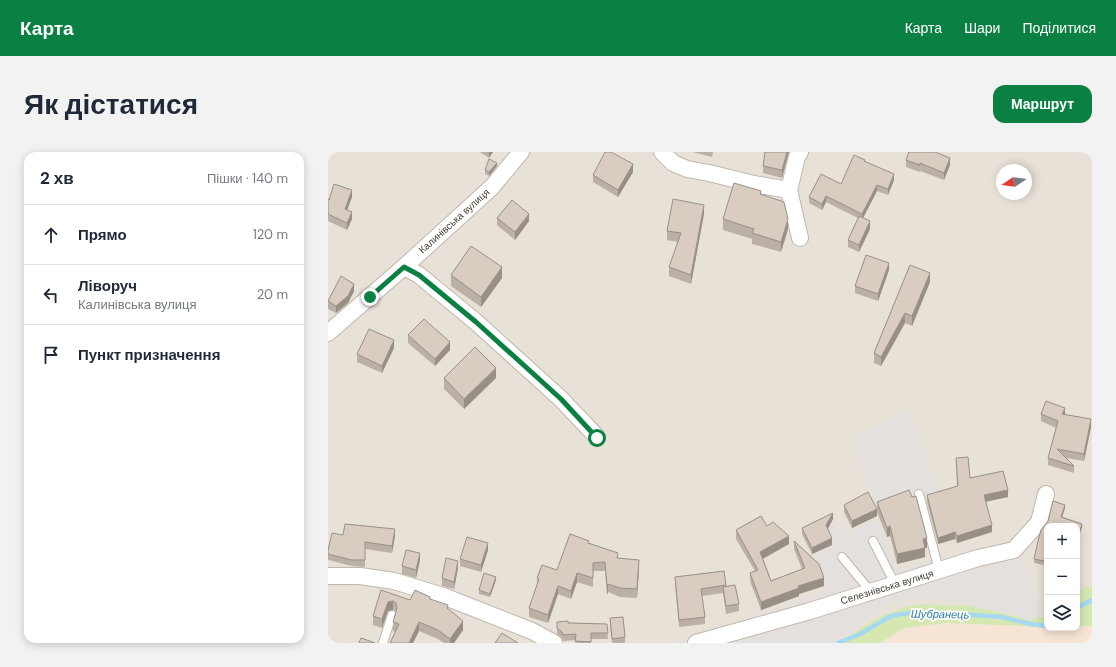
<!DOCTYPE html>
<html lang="uk">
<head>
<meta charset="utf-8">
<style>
	body { margin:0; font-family:"DM Sans",sans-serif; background:#f2f2f3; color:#1f2937 }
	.controls { position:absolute; right:12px; bottom:12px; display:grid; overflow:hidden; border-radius:8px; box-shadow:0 2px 10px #0003 }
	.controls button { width:36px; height:36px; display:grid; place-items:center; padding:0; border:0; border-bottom:1px solid #e0e1e3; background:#fff; color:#1f2937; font:20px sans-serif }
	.compass { position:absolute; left:668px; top:12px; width:36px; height:36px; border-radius:50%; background:#fff; box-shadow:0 2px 10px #0003; rotate:257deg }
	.stop { position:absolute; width:12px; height:12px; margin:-9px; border:3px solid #0b8043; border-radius:50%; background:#fff }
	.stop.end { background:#0b8043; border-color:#fff; box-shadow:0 1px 4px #0008 }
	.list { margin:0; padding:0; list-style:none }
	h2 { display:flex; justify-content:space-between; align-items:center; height:52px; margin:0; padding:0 16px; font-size:17px }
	h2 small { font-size:13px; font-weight:400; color:#747a83 }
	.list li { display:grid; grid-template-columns:26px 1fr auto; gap:12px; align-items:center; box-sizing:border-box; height:60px; padding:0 16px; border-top:1px solid #e0e1e3 }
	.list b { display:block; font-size:15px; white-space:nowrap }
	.list p { margin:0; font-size:13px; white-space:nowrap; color:#747a83 }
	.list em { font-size:13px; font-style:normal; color:#747a83 }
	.icon { flex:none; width:22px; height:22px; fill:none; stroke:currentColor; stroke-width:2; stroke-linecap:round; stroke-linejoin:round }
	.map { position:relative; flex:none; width:764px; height:491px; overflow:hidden; border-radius:12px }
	header { display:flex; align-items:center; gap:24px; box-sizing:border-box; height:56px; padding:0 20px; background:#0b8043; color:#fff }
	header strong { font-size:19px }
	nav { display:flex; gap:22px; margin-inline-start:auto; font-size:14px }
	.intro { display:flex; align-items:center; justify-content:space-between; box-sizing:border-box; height:96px; padding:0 24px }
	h1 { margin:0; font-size:28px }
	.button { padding:10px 18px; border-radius:12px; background:#0b8043; color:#fff; font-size:14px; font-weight:700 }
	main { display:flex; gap:24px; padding:0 24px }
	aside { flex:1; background:#fff; border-radius:12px; box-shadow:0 2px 10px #0003 }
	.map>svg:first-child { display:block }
	.residential { fill:#e8e1d7; fill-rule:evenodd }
	.commercial { fill:#f6e5d4 }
	.green { fill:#d5e8b2 }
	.parking { fill:#e3e0dd }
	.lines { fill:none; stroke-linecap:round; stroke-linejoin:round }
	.stream { stroke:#a6d9f0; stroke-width:4.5 }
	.service-casing { stroke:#c0b7ab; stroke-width:10 }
	.minor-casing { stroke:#c0b7ab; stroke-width:18 }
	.service { stroke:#fff; stroke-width:8 }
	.minor { stroke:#fff; stroke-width:16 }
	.wall { fill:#bbb0a6 }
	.shaded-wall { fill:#989087 }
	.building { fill:#d9cdc1; stroke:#989087 }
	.route { stroke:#0b8043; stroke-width:5 }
	.labels { text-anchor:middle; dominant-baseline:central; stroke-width:3.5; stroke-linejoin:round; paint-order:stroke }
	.street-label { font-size:10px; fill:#484037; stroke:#fff }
	.water-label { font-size:11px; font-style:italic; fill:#2d7da4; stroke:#fff }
</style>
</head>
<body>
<header>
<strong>Карта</strong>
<nav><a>Карта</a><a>Шари</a><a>Поділитися</a></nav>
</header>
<div class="intro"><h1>Як дістатися</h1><a class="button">Маршрут</a></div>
<main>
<aside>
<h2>2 хв<small>Пішки · 140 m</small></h2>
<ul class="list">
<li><svg class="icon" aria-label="ahead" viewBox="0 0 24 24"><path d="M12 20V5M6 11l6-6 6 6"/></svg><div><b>Прямо</b></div><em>120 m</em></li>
<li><svg class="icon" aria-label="left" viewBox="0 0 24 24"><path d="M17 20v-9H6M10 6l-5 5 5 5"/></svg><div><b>Ліворуч</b><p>Калинівська вулиця</p></div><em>20 m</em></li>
<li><svg class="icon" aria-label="arrive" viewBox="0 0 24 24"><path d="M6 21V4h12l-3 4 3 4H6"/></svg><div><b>Пункт призначення</b></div></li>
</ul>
</aside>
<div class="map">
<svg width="764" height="491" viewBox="0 0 764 491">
	<rect width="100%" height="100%" fill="#f4f0e9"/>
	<path class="residential" d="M0,0H764V434L758,435L749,441V374H719V463L712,466L573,456L547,467L509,491H0ZM674,18H698V42H674Z"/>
	<path class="commercial" d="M619,471L719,475V476H749V475L764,474V491H552L576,476Z"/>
	<path class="green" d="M764,434V474L749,475V441L758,435Z
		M592,452C609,453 626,453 642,454C664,456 699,472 719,463V475L619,471L576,476L552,491H509L547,467L573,456Z"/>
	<path class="parking" d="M581,257L612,344L586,355L550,357L523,285Z
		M549,367L557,387L560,386L568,415L548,422L522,381Z
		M504,372L522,385L547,422L500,437L490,410H489L486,404L508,393L499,376Z
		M687,388L715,463L701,469L670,458L652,457L635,451L610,448H587L563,450L509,491H338L435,461L570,416Z"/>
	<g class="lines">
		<path class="stream" d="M749,456L764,448
			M510,491L532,482L563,464L587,460L631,462L674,465L702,472L719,474"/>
		<g class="service-casing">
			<path id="service" d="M591,342L611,418
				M545,389L567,432
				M514,405L543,440
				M55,491L64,463"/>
		</g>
		<g class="minor-casing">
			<path id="minor" d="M334,0L345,11L359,17L381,21L426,32L461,38L469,5L472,0
				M461,38L472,86
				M76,115L91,123L148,170L233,247L269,285
				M0,181L76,115L164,35L193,0
				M0,424H32L66,429L115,444L204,479L226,491
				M368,491L482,459L650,406L686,398L711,370L718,342"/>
		</g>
		<use href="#service" class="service"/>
		<use href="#minor" class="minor"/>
	</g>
	<path class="wall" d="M152,0H165L161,6Z
		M365,0H385L384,5Z
		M460,3L454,26L435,21V14Z
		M578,8L622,13L616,28L592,19V20L578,15Z
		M537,9L566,28L560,43L549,39L535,66L542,77L531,100L520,95V88L530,66L498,50L494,58L481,51V45L513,32Z
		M169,14L161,24L157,22V18Z
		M305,20L290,45L265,30V23Z
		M433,43L460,77L453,100L424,92V87L395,78V67Z
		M24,45L19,58L24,67L19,78L0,69V47Z
		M376,62L363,132L341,124V115L350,90L339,88V79Z
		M169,66L201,69L187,88L169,73Z
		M561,118L550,149L527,141V134Z
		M123,123L174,126L153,155L123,134Z
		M602,130L584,174L577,171L553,214L546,211V201Z
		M26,139L20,151L8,161L0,157V149Z
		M80,183L122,198L107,214L80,191Z
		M66,196L54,221L29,210V202Z
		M116,226H168L136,257L116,237Z
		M713,262L737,263L763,275L756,309L738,306L746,314V321L720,313V306L728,276L713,269Z
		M628,306L642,326L680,345L657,350L664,380L629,391L627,387L610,392L599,350V343L629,335Z
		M725,349L737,353V356L734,365L754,372V375L749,390V374H719V400L716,413L706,411V407L710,389L713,378L720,369Z
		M549,350L599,396H597V405L569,412L562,384L559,385L549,360Z
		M516,353L549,364L524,376L516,360Z
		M505,367L500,377L504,393L484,402L474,382V376Z
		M439,374L461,392L435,407L443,429L474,417L466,397V389L496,434L471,442V444L433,458L422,429V421L427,419L408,387V378Z
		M15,383L67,384L64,401L37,397V415L24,414L0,408V398Z
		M261,391L311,416L309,446L292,445L280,440L279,443L277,419H265V435L249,430L243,447L230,442L220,471L201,465V456L209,433V426L229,418Z
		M160,398L153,420L132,414V407Z
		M92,408L88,426L74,422V414Z
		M130,416L126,437L114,434V426Z
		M396,419L398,434L411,452V459L398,462L395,441L374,444L377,465V472L351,475L347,432V425Z
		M168,428L162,445L151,442V438Z
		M53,438L82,448L102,447L120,457L135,478L126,491H116L110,487L91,479L85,491H62L67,480L65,479V470L68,459L65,458L60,459L54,476L45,473V464Z
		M282,466L297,485V491H284L282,473Z
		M229,470L279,472L280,487H263V491H247V488L235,489L234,486L229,482Z"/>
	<path class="shaded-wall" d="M161,0H165L161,6Z
		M459,0H461L460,3L454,26V18Z
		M622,6V13L616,28V21Z
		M169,11V14L161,24V20Z
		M305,12V20L290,45V38Z
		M566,22V28L560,43V37Z
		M549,33V39L534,68V62Z
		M24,38V45L17,64V57Z
		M498,44V50L494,58V52Z
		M376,53V62L363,132V123Z
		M24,60V67L19,78V71Z
		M201,62V69L187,88V80Z
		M460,67V77L453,100V90Z
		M542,69V77L531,100V93Z
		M561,111V118L550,149V142Z
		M174,115V126L153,155V145Z
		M602,121V130L584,174V164Z
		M26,132V139L20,151L8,161V154Z
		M577,161V171L553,214V205Z
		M66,188V196L54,221V214Z
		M122,190V198L107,214V207Z
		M168,216V226L136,257V247Z
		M737,256V263L734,262Z
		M763,267V275L756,309V302Z
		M680,338V345L656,350V343Z
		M737,353V356L733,369V365Z
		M549,357V364L524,376V369Z
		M505,361V367L498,380V373Z
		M754,372V375L749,390V387Z
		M664,373V380L629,391V384Z
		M562,374V384L559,385V376Z
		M67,377V384L64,401V394Z
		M627,380V387L610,392V386Z
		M461,384V392L432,408V400Z
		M504,386V393L484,402V396Z
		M599,386V396H597V405L569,412V402L595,387Z
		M160,391V398L153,420V413Z
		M719,397V400L716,413V409Z
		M92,401V408L88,426V418Z
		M311,408V416L309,446V437Z
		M130,409V416L126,437V430Z
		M249,421V430L243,447V439Z
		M168,425V428L162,445V442Z
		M496,426V434L471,442V444L433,458V450L470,434Z
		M280,432V440L279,443V434Z
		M230,434V442L220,471V463Z
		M65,449V458L60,459L54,476V467L60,450Z
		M135,469V478L126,491H122V487Z
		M91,470V479L85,491H81Z"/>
	<path class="building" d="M277,0H283L305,12L290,38L265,23Z
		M437,0H459L454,18L435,14Z
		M581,0H607L622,6L616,21L592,11V13L578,8Z
		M526,3L537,8L536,9L566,22L560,37L549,33L534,62L498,44L494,52L481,45L493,22L513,32Z
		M161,7L169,11L161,20L157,18Z
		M406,31L433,39L432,42L456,50L460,67L453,90L424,81L426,77L395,67Z
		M6,32L24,38L17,57L24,60L19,71L0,62V47L1,48Z
		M345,47L376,53L363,123L341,115L353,81L339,79Z
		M184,48L201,62L187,80L169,66Z
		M531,64L542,69L531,93L520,88Z
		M143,94L174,115L153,145L123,123Z
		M538,103L561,111L550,142L527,134Z
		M582,113L602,121L584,164L577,161L553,205L546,201Z
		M13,124L26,132L20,144L8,154L0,149Z
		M96,167L122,190L107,207L80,183Z
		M41,177L66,188L54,214L29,202Z
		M147,195L168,216L136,247L116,226Z
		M718,249L737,256L734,262L763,267L756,302L729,297L746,314L720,306L730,269L713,262Z
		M640,305L642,326L675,319L680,338L656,343L664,373L629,384L627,380L610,386L599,343L630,334L628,306Z
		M581,338L584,345L588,344L599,386L595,387L597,396L569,402L562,374L559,376L549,350Z
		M540,340L549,357L524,369L516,353Z
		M725,349L737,353L733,365L754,372L749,387V374H719V397L716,409L706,407L710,389L713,378L720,369Z
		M505,361L498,373L504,386L484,396L474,376Z
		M433,364L439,374L445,370L461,384L432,400L443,429L477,416L466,389L491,412L496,426L470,434L471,436L433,450L422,421L430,418L408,378Z
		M17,372L67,377L64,394L37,390V408H24L0,402V398L4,381L15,383Z
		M242,382L261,389L260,391L290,401L289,406L311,408L309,437L292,436L280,432L279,434L277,410L265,411V426L249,421L243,439L230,434L220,463L201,456L211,427L209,426L214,413L229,418Z
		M139,385L160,391L153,413L132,407Z
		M78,398L92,401L88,418L74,414Z
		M118,406L130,409L126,430L114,426Z
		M396,419L398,433L373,437L377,465L351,468L347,425Z
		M156,421L168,425L162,442L151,438Z
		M407,433L411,452L398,454L395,435Z
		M53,438L82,448L87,438L102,445V447L120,453L119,456L135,469L122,487L110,478L91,470L81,491H62L71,472L65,470L69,456L68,451L65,449L60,450L54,467L45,464Z
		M295,465L297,485L284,487L282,466Z
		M240,469V471L279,472L280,481H263V490L247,489L248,482L235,483L234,480L229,476V470Z
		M174,481L190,491H167Z
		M33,486L47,491H31Z"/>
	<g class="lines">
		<path class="route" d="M42,145L76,115L91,123L148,170L233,247L269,286"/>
	</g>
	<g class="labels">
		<g class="street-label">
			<text transform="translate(126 69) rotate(-42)">Калинівська вулиця</text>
			<text transform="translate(559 435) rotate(-17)">Селезнівська вулиця</text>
		</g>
		<g class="water-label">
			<text transform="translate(612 462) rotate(1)">Шубранець</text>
		</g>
	</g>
</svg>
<div class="controls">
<button>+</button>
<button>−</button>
<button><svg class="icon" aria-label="layers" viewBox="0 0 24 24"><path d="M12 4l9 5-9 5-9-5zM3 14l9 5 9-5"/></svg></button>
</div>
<svg class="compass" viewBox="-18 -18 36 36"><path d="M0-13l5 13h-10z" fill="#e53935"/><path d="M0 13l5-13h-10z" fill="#747a83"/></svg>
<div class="stop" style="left:269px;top:286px"></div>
<div class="stop end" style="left:42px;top:145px"></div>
</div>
</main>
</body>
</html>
